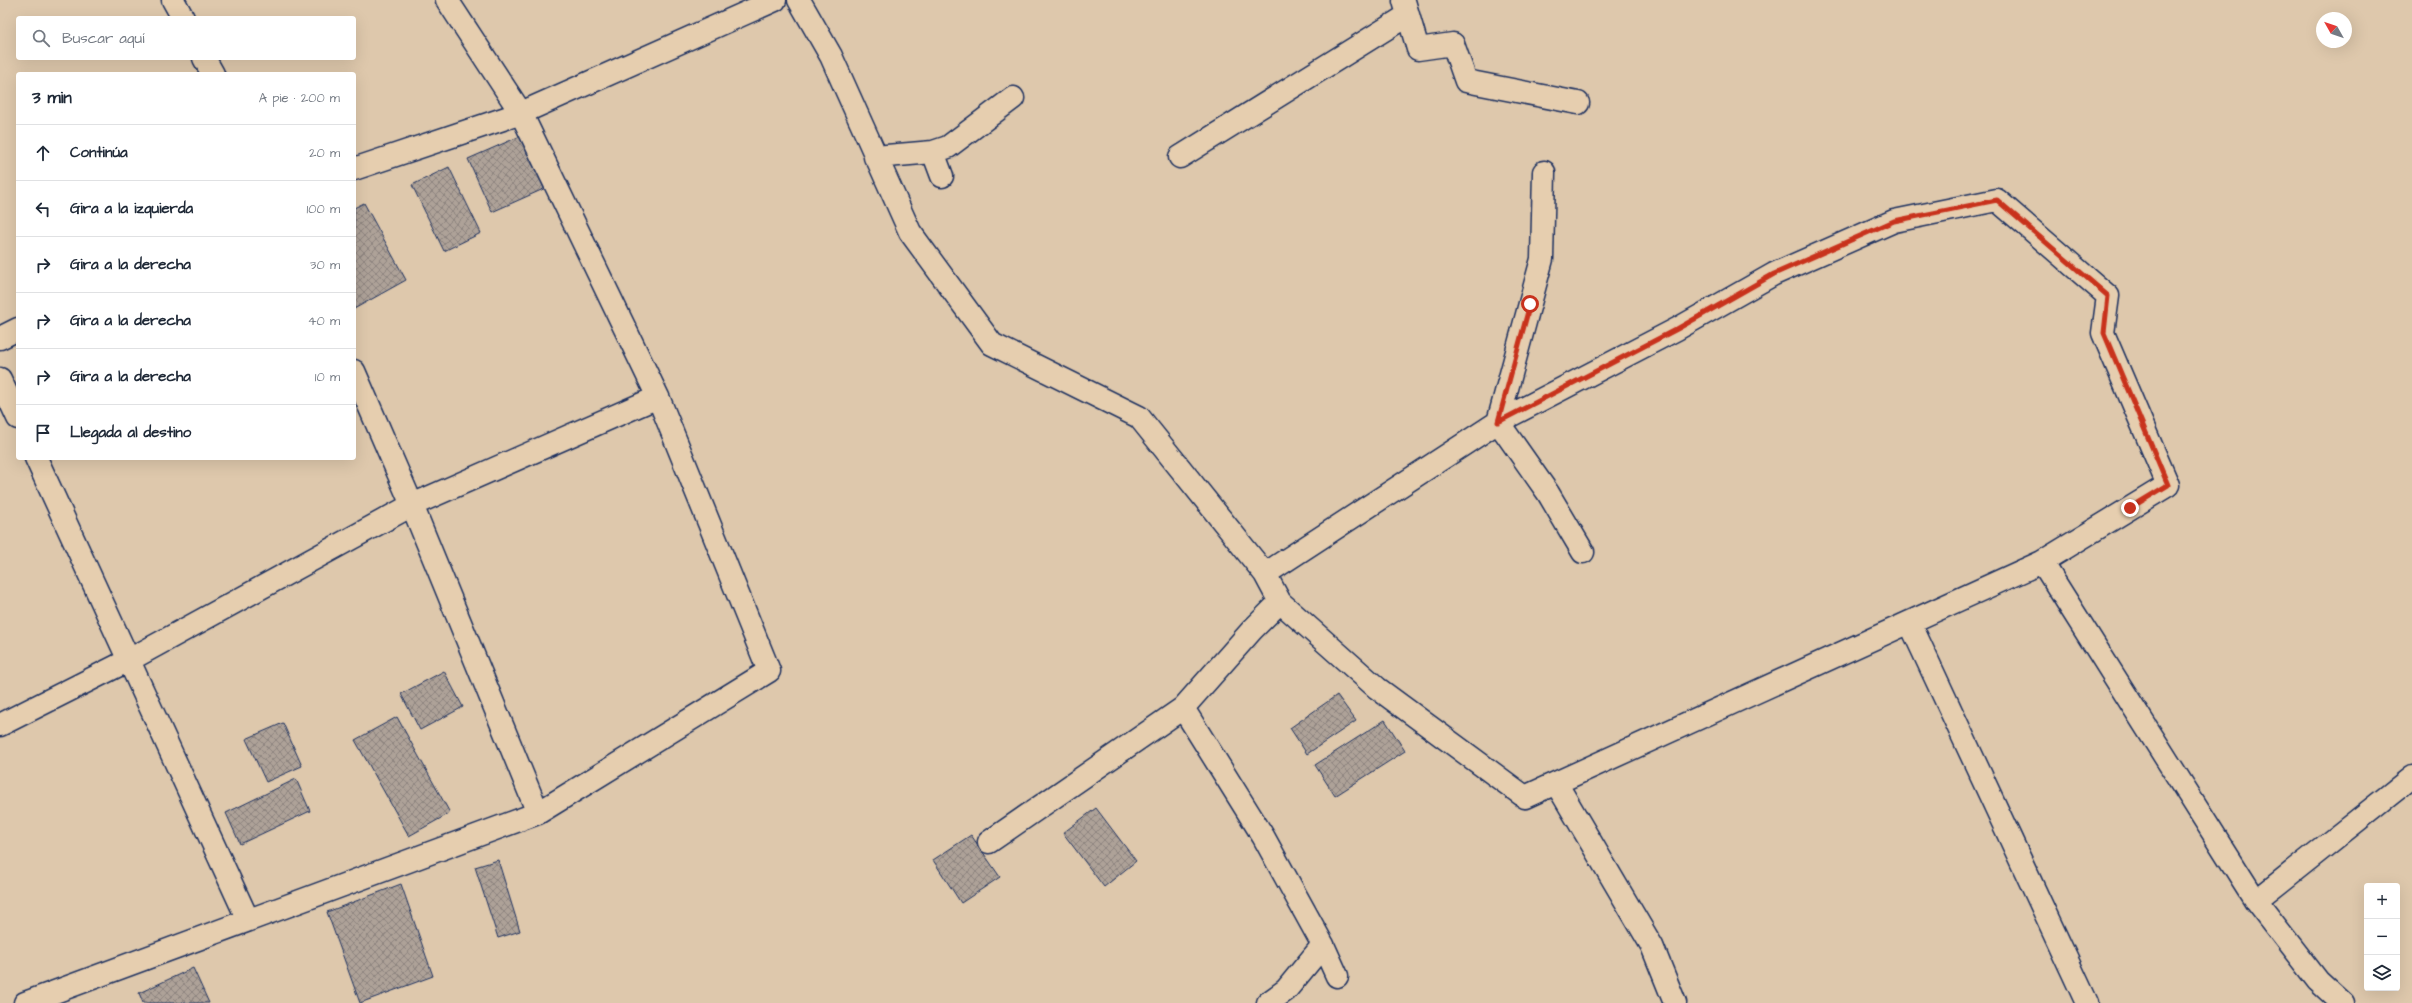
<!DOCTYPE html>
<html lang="es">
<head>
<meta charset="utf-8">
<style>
	body { margin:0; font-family:"Architects Daughter",sans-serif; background:#f2f2f3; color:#1f2937 }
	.controls { position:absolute; right:12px; bottom:12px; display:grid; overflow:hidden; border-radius:4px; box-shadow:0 4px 16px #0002 }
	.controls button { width:36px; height:36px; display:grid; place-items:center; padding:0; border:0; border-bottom:1px solid #e0e1e3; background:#fff; color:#1f2937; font:20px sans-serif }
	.compass { position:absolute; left:2316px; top:12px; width:36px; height:36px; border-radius:50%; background:#fff; box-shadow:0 4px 16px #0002; rotate:310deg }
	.stop { position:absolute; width:12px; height:12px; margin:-9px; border:3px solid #c8321e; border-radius:50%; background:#fff }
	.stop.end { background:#c8321e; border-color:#fff; box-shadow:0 1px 4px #0008 }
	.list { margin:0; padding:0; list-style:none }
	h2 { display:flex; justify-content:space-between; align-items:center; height:52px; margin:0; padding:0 16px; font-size:17px }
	h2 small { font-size:13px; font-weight:400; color:#747a83 }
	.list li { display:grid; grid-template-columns:26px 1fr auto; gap:12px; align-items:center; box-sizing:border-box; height:56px; padding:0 16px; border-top:1px solid #e0e1e3 }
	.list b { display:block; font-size:15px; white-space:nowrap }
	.list em { font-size:13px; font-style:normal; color:#747a83 }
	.icon { flex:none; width:22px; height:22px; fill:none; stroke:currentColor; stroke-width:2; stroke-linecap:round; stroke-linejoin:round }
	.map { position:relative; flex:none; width:2412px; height:1003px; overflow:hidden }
	.search { position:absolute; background:#fff; box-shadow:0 4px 16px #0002; left:16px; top:16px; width:340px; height:44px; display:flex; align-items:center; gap:10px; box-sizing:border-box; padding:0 14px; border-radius:4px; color:#747a83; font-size:15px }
	.panel { position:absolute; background:#fff; box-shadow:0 4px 16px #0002; left:16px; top:72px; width:340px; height:388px; border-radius:4px }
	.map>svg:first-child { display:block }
	.building { fill:url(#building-cross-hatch); stroke:#1b2f5e }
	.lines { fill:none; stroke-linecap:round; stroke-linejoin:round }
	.minor-casing { stroke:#1b2f5e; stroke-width:25 }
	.minor { stroke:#e6ceaf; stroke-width:22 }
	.route { stroke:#c8321e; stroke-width:5 }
</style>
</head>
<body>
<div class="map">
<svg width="2412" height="1003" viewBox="0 0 2412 1003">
	<defs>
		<pattern id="building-cross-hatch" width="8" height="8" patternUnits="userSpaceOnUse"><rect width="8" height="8" fill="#aea298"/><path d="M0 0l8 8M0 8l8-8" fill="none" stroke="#8d847f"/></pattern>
	</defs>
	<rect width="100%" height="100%" fill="#dec8ac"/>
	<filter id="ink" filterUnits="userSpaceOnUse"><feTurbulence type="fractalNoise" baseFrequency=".025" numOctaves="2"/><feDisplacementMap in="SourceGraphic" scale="8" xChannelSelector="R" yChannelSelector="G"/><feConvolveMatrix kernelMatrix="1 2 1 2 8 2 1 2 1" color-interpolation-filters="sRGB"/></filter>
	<g filter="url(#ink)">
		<path class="building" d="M525,134L548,187L492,212L468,159Z
			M449,167L481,233L444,251L412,185Z
			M364,203L406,280L354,309V208Z
			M444,671L463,707L420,730L401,694Z
			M1337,695L1356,721L1307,754L1290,728Z
			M397,717L450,813L409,836L355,740Z
			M1385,720L1405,751L1335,796L1315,765Z
			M283,723L302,766L266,782L246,739Z
			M296,779L310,811L240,844L226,813Z
			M1096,808L1136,861L1104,887L1063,833Z
			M971,835L1000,877L961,903L933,860Z
			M498,860L520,931L498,938L475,867Z
			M401,884L433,976L360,1003L327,912Z
			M193,968L209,1003H143L139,993Z"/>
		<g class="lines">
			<g class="minor-casing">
				<path id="minor" d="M173,0L183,18
					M447,0L521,113L658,397L769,671L538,813
					M799,0L831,56L910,232L992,344L1139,417L1265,574L1280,602L1377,688L1525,797L2042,562L2256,901L2412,777
					M1404,1L1418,49L1453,44L1466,81L1578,103
					M204,58L213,74
					M933,152L942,176
					M875,157L933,152L948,147L1013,98
					M1180,157L1408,15
					M354,169L521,113L775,0
					M0,338L18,329
					M0,379L18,418
					M36,458L248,920
					M1583,552L1548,493L1498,422L1677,329L1774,274L1894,221L1997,200L2108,296L2103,333L2168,485L2042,562
					M1265,574L1498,422L1542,259L1544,172
					M1910,623L2087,1003
					M1183,708L1263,836L1323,945L1337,976
					M0,725L129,660L412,505L658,397
					M1556,783L1652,946L1675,1003
					M989,842L1183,708L1252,630L1280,602
					M2256,901L2318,981L2342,1003
					M25,1003L538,813L412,505L354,371
					M1268,1003L1286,990L1323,945"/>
			</g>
			<use href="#minor" class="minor"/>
		</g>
	</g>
	<g class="lines" filter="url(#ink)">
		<path class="route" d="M1530,304L1498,422L1677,329L1774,274L1894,221L1997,200L2108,296L2104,333L2168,485L2130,508"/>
	</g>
</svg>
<div class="controls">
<button>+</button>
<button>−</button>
<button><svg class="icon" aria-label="layers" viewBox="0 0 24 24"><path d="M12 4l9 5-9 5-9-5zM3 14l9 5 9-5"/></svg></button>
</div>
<svg class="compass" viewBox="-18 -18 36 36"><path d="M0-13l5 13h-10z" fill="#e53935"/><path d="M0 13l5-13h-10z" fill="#747a83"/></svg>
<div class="stop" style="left:1530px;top:304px"></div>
<div class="stop end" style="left:2130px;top:508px"></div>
<div class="search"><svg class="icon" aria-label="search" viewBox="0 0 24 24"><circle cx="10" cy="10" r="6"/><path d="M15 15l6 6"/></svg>Buscar aquí</div>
<section class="panel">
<h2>3 min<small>A pie · 200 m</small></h2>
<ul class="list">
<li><svg class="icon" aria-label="ahead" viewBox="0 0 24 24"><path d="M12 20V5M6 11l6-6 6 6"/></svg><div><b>Continúa</b></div><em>20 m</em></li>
<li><svg class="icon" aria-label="left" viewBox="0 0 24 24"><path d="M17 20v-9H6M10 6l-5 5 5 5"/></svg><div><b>Gira a la izquierda</b></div><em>100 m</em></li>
<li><svg class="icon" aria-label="right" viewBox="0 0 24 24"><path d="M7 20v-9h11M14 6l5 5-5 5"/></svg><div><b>Gira a la derecha</b></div><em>30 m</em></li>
<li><svg class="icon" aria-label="right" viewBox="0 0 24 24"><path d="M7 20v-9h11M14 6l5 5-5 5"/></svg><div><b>Gira a la derecha</b></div><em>40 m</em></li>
<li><svg class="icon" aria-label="right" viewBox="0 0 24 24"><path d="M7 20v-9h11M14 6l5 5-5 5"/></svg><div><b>Gira a la derecha</b></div><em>10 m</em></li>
<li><svg class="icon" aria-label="arrive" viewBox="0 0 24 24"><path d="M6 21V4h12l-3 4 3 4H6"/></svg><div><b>Llegada al destino</b></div></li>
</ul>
</section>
</div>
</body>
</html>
